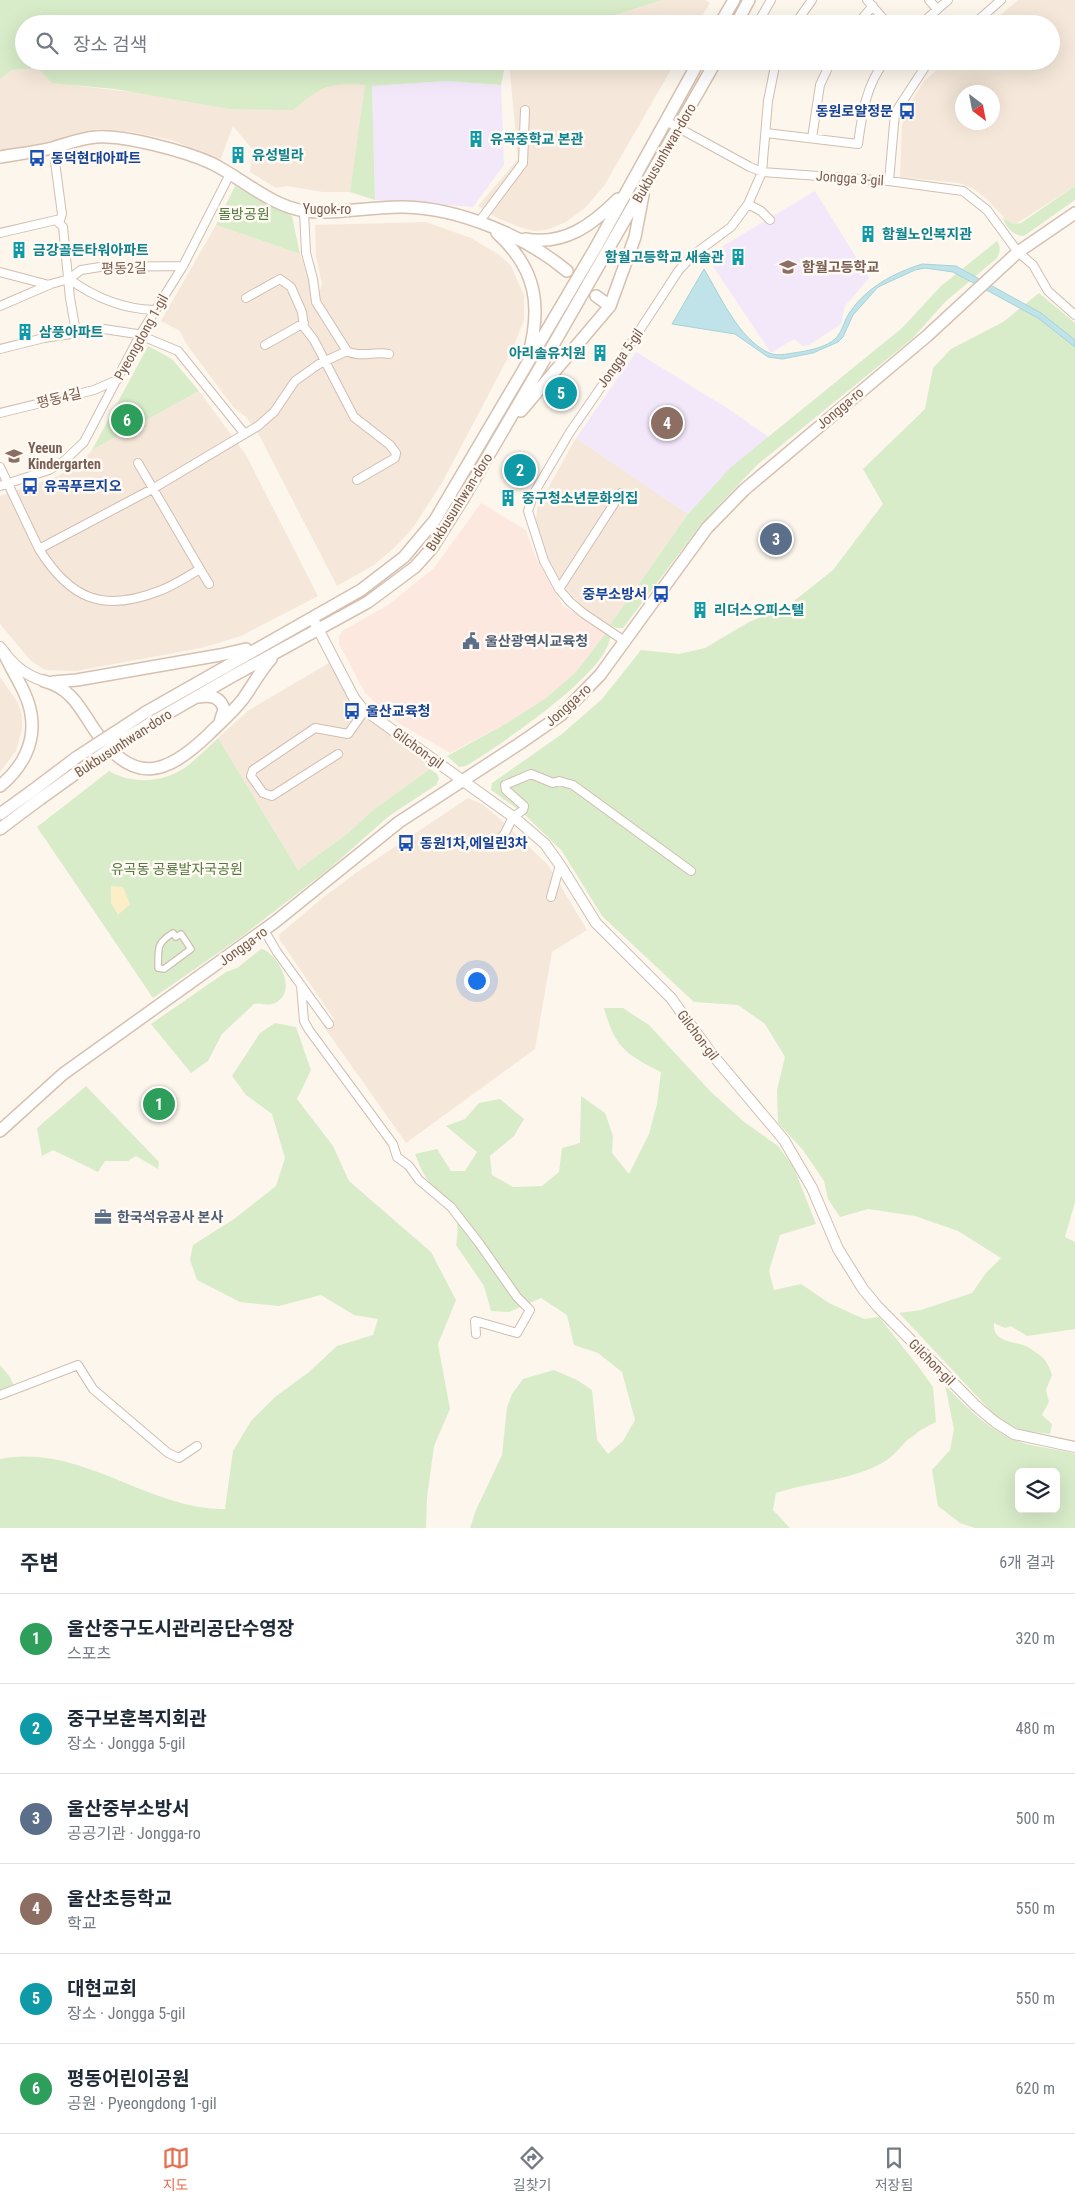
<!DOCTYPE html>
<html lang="ko">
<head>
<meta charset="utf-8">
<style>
	body { margin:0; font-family:"Roboto Condensed","Noto Sans KR",sans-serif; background:#f6f6f7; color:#1f2937 }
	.controls { position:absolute; right:15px; bottom:15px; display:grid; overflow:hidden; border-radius:8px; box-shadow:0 5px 20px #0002 }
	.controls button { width:45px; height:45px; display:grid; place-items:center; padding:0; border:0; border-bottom:1px solid #e0e1e3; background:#fff; color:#1f2937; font:25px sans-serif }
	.compass { position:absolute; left:955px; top:85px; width:45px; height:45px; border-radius:50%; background:#fff; box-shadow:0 5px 20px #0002; rotate:148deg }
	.you { position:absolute; left:476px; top:980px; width:18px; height:18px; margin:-12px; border:4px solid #fff; border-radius:50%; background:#1a73e8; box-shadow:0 0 0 8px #1a73e833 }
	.badge { display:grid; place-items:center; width:32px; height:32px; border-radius:50%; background:#e76f51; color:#fff; font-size:16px; font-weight:700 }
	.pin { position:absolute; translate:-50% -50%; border:2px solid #fff; box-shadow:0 1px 5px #0006 }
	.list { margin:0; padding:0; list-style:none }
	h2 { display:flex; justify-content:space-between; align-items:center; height:65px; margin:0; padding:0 20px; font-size:21px }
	h2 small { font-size:16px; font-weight:400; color:#747a83 }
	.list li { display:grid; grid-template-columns:32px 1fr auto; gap:15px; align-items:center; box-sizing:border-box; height:90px; padding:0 20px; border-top:1px solid #e0e1e3 }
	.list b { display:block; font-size:19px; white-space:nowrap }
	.list p { margin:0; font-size:16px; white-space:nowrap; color:#747a83 }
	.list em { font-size:16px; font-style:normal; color:#747a83 }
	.icon { flex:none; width:28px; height:28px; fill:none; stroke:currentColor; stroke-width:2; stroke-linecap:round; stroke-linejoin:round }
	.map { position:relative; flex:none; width:1075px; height:1528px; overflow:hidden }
	.search { position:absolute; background:#fff; box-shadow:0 5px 20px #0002; left:15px; right:15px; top:15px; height:55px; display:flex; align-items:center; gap:12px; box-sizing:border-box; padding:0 18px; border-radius:28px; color:#747a83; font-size:19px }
	.sheet { height:605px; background:#fff }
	nav { display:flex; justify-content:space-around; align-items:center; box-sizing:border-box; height:70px; border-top:1px solid #e0e1e3; background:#fff; font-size:14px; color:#747a83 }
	nav a { display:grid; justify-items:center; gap:2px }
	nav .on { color:#e76f51 }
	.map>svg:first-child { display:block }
	.residential { fill:#f5e8da; fill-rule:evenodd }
	.commercial { fill:#fde8e0 }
	.education { fill:#f3e8fa }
	.green { fill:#d8ecc9; fill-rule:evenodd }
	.sand { fill:#fcefc7 }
	.water { fill:#bfe3e8; stroke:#a5d3da }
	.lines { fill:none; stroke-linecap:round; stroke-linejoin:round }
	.pedestrian-casing { stroke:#d1beb0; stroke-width:8 }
	.minor-casing { stroke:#d1beb0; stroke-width:10 }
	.tertiary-casing { stroke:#d1beb0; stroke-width:12 }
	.secondary-casing { stroke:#d6c0b0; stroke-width:14 }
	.pedestrian { stroke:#fff; stroke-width:5.5 }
	.minor { stroke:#fff; stroke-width:8 }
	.tertiary { stroke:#fff; stroke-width:10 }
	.secondary { stroke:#fff; stroke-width:11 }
	.secondary-bridge-casing { stroke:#d6c0b0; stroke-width:14; stroke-linecap:butt }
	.secondary-bridge { stroke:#fff; stroke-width:11 }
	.labels { text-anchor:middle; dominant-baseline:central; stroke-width:5; stroke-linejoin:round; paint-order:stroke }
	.transit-label { font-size:14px; font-weight:bold; fill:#164399; stroke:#fffaf3; text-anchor:start }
	.culture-label { font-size:14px; font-weight:bold; fill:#0d838f; stroke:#fffaf3; text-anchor:start }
	.street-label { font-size:14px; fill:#7a5c4d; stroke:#fffaf3 }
	.park-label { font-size:14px; fill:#537a41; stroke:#fffaf3 }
	.education-label { font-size:14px; font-weight:bold; fill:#785e54; stroke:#fffaf3; text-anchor:start }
	.service-label { font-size:14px; font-weight:bold; fill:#4e5e75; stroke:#fffaf3; text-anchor:start }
</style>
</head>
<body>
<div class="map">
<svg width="1075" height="1528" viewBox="0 0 1075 1528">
	<rect width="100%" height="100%" fill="#fdf6ec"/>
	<path class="residential" d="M662,0H705L710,3L697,24H588Z
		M1018,0H1075V186L1016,224L1009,223L987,199L972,188L959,183L900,177L902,125L911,102L924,81L947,61H1051V24H990ZM962,92H992V122H962Z
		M509,61H676L604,186L585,208L566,222L546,230L535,231L522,228L499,219L478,206L518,159Z
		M39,68L46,74L78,86L294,110L310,94L340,83L366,85L350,192H323L287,186L276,188L250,172L252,149L233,126L220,161L172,140L132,132L98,129L54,141L0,151V79L12,70Z
		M426,222L471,238L498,254L511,266L524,295V320L513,348L442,483L412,529L394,548L374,565L337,586L259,435L246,417L234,408L187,345L180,331L161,321L216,225L300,254L316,302L322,284L316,257L315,225Z
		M199,391L246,455L318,596L241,636L201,648L76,671L45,670L31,661L0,624V496L56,477L84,460L92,450Z
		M576,438L688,514L610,625L581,606L559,580L549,560L536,520L537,508Z
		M334,660L354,698L430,759V769L373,810L348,833L298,870L218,738L249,710Z
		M0,677L18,703L22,716V729L16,751L0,772Z
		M468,798L482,804L500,819L548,865L587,930L552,952L535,1049L406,1143L324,1027L334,1019L280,940L279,935L320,900L357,872Z"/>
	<path class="commercial" d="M481,503L526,530L535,556L563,606L601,627L606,633L575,673L546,698L507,723L450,753L397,722L365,693L339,644V637L342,631L388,605L434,568Z"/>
	<path class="education" d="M447,81L501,85L504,165L473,207L375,200L372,86Z
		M815,191L869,278L845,306L841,324L809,345L803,346L794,339L771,353L706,256Z
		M636,352L727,408L770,438L730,468L688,514L576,438Z"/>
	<path class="green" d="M0,0H662L588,24H24V61H506L501,85L447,81L372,86L375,200L350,192L365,85C332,82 318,87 294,110L230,109L115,89L52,83L38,68L12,70L0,79Z
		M235,186L259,200L292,216L300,254L216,225Z
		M1075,186V200L1024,236C1014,236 1005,227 1003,217C1009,223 1013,225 1021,223Z
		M997,241C1001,247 1000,252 997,258L945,302L913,338L757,465L702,523L623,628H617L610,625L688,514L730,468L902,328L941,286Z
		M1039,293L1075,323V1202L1065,1237L1075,1242V1329L1027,1336L1011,1326L1005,1328L994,1323C992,1342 1013,1341 1026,1346C1031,1349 1041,1355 1045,1360C1048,1364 1050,1370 1052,1375L1046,1390L1049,1402L1042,1415L1052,1424L1050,1434L1026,1431L1003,1424L899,1313L921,1310L972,1293L986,1273L1001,1258L958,1231L915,1216L868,1209L840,1217L828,1199L824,1181L803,1150L778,1123L777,1090L785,1057L765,1024L738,1005L694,1002L602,916L562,851L523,813L491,790L492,783L562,734L602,699L641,650L679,654L705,648L749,622L789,605L833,570L883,504L863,469L925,409L933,368L951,349L1003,322Z
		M148,346L172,359L199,391L92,450Z
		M606,633L610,636C610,672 497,747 466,766L459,767L447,756L507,723L546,698L575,673Z
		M218,738L298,870L348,833L373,810L430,769L437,774L439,779L436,785L389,816L329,869L241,937L153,998L37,827L109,771C131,784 161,783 183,769C195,761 207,748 218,738Z
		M261,949C274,950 299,988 277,1002C269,1007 262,1003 254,1004L222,1034L208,1061L191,1073L151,1024L226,972L237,968Z
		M604,1008H623L649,1025L711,1092L743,1121L778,1146L794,1168L816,1224L780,1235L769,1271L774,1290L801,1284L829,1303L864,1319L879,1317L918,1366L933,1387L936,1422C928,1426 920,1430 913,1436C903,1442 897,1453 887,1460C854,1481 812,1481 776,1493L773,1510L790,1528H470L476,1510L502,1455L507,1407L512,1394L523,1379L554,1370L577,1380L592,1390L597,1440L608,1454L623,1441L635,1420L622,1372L598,1353L574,1345L567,1315L541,1298L509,1312L491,1311L484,1286L456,1245C463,1204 444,1204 425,1176C421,1170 418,1161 415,1154L437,1149L451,1171H465L477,1152L446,1126L465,1119L479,1103L500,1099L524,1119L514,1136L490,1156L492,1175L513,1187L542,1186L559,1172L562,1148L580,1143L581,1096L605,1113L613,1136L612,1153L629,1174L649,1134L657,1104L661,1072C625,1054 615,1047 604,1008Z
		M275,1023L296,1027L311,1070L297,1099L333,1146L349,1181L431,1252L456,1300L438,1344L450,1409L434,1446L427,1498L426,1528H0V1459C82,1443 147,1510 225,1509L233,1451L251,1421L275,1397L309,1372L337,1346L373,1335L378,1319L354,1315L321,1295L279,1306L240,1302L197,1280L190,1260L193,1245L234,1219L276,1186L285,1158L272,1114L246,1095L232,1076L260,1033Z
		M86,1086L159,1162L158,1169L136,1156L128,1161H105L98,1172L53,1150L42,1156L37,1128Z
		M0,1365L10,1377L14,1386L0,1391Z
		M945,1385C968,1409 992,1434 1026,1444C1042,1448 1059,1449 1075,1454V1528H975L960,1523L938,1506L932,1470L950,1450L954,1429ZM1019,1472H1056V1509H1019Z"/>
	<path class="sand" d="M111,886L123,887L130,904L118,915L111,903Z"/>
	<path class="water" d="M922,264L956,266L1041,313L1075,340V347L1038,318L953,272L925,268L915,270L878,287L853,315L843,337L838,342L813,353L782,359L768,357L735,334L672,324L704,269C721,297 738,338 769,353C778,357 791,353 800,352C811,350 826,347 835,339C843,331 844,320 850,312C867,287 894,273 922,264Z"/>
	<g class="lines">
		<g class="pedestrian-casing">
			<path id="pedestrian" d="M173,933L176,937L181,934L191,949L164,969L158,968C159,949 155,944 173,933Z"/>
		</g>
		<g class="minor-casing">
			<path id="minor" d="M867,0L888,24
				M929,0L937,9
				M759,21L771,0
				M795,24L812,0
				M857,24L873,6
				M921,24L948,0
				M974,24L1001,0
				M666,121L750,167L762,172L889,181L963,191L987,210L1018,252L1033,265L1048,291L1075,315
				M766,133L858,144C862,114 866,85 885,61
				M812,138L820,85L831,61
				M53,147L62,214L59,223
				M889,181L895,113L925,67L931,61
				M748,204L761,211L770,220
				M304,211L306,253L313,279L316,302L347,351
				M479,222L523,163L525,110
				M0,233L56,220L63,227L70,298L76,332
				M0,272L49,285
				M69,279C94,297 123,309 154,310
				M246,298L280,279L291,287L302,312L304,327L314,340L354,417L390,445L396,453L395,458L357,480
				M0,306L51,284L69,279L81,270L100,267L183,266
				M265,345L304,323
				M0,349L44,338L104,329L137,334L178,351L244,433
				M0,413L94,390L117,380
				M0,467L39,549L154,488L258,426L274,412L295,381L319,364L347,351C358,358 376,351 389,354
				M0,486L49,470L64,461L84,442L140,335L183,266L230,174
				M39,549C70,599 103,613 159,591C173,586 187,577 200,569L138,463
				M200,569L209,584
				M559,589L621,493
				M626,642L583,613L570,602L559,589L544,561L528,511L534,493L570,432L626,351L679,270L693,255L731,227L748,204L762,172L768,101L776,61
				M338,754L272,796L263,793L251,776L253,770L259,766L315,728L348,734L365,710
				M498,842L505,833L513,817L523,810L524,806L506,790L505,785L531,774L553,783L559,781L573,785L691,871
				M551,897L560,865
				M264,930L277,952L329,1024
				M301,985L304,1021L309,1030L393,1144L397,1157L409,1166L419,1180L451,1207L479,1243L517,1297L530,1310L517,1333L475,1321L476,1334
				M0,1395L78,1365L93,1389L168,1453L179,1458L197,1446"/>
		</g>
		<g class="tertiary-casing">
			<path id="tertiary" d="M315,623L354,698L362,708L516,819L545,844L560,865L596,923L671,998L711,1053L784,1140L812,1188L838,1249L863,1289L878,1307L975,1405L995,1422L1014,1434L1075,1447
				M0,647C12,664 24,675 44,681"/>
		</g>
		<g class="secondary-casing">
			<path id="secondary" d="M720,24L734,0
				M736,24L749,0
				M0,157C18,154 35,152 52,148C67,144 81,138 96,137C125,135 184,151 211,163C242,178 270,206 305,211C337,215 371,206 404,207C459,208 525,236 567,271
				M497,233C537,269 542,307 528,357
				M525,239C564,246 592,225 618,199
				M596,296L610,306
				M521,411L610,306L635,237L643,195
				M44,681C73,689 80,709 96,732C134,786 166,775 208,735C220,723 233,712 243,699C253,685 260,671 271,659
				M53,682L77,680L220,655L246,649
				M198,697C210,695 220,696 224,709L220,722
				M146,712L361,590L404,557L435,520L596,247L699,61
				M151,723L231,677L368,602L415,567L432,548L464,497L556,340L716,61
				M0,786C22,768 36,743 31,714C28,693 12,672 4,653
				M0,814L32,791
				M0,829L40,799
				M0,1131L63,1074L275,922L399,822L519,744L561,715L600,675L707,528L744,490L927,336L1018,252L1075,213"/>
		</g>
		<use href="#pedestrian" class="pedestrian"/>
		<use href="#minor" class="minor"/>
		<use href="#tertiary" class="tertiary"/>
		<use href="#secondary" class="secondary"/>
		<g class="secondary-bridge-casing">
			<path id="secondary-bridge" d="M32,791L77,757L146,712
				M40,799L118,743L151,723"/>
		</g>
		<use href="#secondary-bridge" class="secondary-bridge"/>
	</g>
	<defs>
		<g id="bus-bare" transform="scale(1.35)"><path d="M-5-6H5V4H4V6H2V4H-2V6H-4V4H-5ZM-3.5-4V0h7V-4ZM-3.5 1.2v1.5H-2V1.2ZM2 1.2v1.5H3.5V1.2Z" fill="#1a4fb4" stroke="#fffaf3" stroke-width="2.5" paint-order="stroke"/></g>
		<g id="building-bare" transform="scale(1.35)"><path d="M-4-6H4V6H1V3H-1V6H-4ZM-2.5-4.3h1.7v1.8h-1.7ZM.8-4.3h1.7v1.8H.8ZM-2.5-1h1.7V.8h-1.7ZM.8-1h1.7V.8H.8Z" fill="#0f9aa8" stroke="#fffaf3" stroke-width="2.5" paint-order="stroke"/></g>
		<g id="school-bare" transform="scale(1.35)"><path d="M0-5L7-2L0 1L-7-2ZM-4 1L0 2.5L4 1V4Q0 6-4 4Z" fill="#8d6e63" stroke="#fffaf3" stroke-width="2.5" paint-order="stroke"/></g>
		<g id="civic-bare" transform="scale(1.35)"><path d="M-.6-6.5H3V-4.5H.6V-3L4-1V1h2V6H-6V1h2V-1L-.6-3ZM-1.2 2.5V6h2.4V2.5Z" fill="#5c6f8a" stroke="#fffaf3" stroke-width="2.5" paint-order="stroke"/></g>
		<g id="office-bare" transform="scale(1.35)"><path d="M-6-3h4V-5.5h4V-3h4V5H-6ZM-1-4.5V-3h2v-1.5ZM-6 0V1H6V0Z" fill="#5c6f8a" stroke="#fffaf3" stroke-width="2.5" paint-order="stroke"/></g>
	</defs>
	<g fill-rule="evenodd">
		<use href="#bus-bare" x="907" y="111"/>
		<use href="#building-bare" x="476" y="139"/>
		<use href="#building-bare" x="238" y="155"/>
		<use href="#bus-bare" x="37" y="158"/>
		<use href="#building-bare" x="868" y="234"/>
		<use href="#building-bare" x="19" y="250"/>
		<use href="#building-bare" x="738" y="257"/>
		<use href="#school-bare" x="788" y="267"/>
		<use href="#building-bare" x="25" y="332"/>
		<use href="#building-bare" x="600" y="353"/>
		<use href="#school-bare" x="14" y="456"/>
		<use href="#bus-bare" x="30" y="486"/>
		<use href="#building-bare" x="508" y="498"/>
		<use href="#bus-bare" x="661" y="594"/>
		<use href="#building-bare" x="700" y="610"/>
		<use href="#civic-bare" x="471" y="641"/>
		<use href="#bus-bare" x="352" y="711"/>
		<use href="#bus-bare" x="406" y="843"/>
		<use href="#office-bare" x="103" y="1217"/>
	</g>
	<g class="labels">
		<g class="transit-label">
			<text x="893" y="111" text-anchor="end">동원로얄정문</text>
			<text x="51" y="158">동덕현대아파트</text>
			<text x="44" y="486">유곡푸르지오</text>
			<text x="647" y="594" text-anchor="end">중부소방서</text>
			<text x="366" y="711">울산교육청</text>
			<text x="420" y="843">동원1차,에일린3차</text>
		</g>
		<g class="culture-label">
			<text x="490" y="139">유곡중학교 본관</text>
			<text x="252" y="155">유성빌라</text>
			<text x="882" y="234">함월노인복지관</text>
			<text x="33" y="250">금강골든타워아파트</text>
			<text x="724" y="257" text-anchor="end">함월고등학교 새솔관</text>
			<text x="39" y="332">삼풍아파트</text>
			<text x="586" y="353" text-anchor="end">아리솔유치원</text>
			<text x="522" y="498">중구청소년문화의집</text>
			<text x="714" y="610">리더스오피스텔</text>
		</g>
		<g class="street-label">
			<text transform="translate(664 153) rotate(-60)">Bukbusunhwan-doro</text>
			<text transform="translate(850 178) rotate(4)">Jongga 3-gil</text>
			<text x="327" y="209">Yugok-ro</text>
			<text transform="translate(124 268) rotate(-1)">평동2길</text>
			<text transform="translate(141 337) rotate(-61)">Pyeongdong 1-gil</text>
			<text transform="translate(620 358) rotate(-55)">Jongga 5-gil</text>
			<text transform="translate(59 398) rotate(-14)">평동4길</text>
			<text transform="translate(840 408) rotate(-40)">Jongga-ro</text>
			<text transform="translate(459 502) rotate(-58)">Bukbusunhwan-doro</text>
			<text transform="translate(568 705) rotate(-42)">Jongga-ro</text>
			<text transform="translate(123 743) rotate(-33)">Bukbusunhwan-doro</text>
			<text transform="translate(418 748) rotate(36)">Gilchon-gil</text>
			<text transform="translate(243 946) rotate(-36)">Jongga-ro</text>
			<text transform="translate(698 1035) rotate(53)">Gilchon-gil</text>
			<text transform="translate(932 1362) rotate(45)">Gilchon-gil</text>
		</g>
		<g class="park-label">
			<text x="244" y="214">돌방공원</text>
			<text x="177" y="869">유곡동 공룡발자국공원</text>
		</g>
		<g class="education-label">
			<text x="802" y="267">함월고등학교</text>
			<text x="28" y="448">Yeeun<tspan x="28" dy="16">Kindergarten</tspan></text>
		</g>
		<g class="service-label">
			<text x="485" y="641">울산광역시교육청</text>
			<text x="117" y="1217">한국석유공사 본사</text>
		</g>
	</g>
</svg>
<div class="controls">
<button><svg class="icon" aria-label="layers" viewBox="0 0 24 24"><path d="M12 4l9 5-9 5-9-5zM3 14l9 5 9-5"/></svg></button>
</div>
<svg class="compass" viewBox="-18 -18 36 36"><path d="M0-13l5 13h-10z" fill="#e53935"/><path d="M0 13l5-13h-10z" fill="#747a83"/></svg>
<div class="you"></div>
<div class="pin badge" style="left:159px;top:1104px;background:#2e9e5b">1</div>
<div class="pin badge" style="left:520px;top:470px;background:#0f9aa8">2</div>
<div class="pin badge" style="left:776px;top:539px;background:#5c6f8a">3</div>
<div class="pin badge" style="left:667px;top:423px;background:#8d6e63">4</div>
<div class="pin badge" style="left:561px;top:393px;background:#0f9aa8">5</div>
<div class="pin badge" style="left:127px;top:420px;background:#2e9e5b">6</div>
<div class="search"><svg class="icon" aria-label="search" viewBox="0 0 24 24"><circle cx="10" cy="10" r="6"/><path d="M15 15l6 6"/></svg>장소 검색</div>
</div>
<section class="sheet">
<h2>주변<small>6개 결과</small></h2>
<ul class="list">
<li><span class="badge" style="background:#2e9e5b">1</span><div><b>울산중구도시관리공단수영장</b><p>스포츠</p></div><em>320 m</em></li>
<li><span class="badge" style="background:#0f9aa8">2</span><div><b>중구보훈복지회관</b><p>장소 · Jongga 5-gil</p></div><em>480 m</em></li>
<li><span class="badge" style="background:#5c6f8a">3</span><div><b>울산중부소방서</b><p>공공기관 · Jongga-ro</p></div><em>500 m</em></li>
<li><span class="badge" style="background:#8d6e63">4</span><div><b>울산초등학교</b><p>학교</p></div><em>550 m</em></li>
<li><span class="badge" style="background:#0f9aa8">5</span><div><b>대현교회</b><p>장소 · Jongga 5-gil</p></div><em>550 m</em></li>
<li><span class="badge" style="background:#2e9e5b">6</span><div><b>평동어린이공원</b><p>공원 · Pyeongdong 1-gil</p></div><em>620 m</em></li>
</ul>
</section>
<nav>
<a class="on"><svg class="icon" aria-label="map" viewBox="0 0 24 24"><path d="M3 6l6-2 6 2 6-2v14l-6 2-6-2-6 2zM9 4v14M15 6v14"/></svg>지도</a>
<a><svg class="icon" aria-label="directions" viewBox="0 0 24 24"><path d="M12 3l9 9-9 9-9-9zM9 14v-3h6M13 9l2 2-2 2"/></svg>길찾기</a>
<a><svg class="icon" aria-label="saved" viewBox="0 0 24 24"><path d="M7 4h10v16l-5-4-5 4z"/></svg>저장됨</a>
</nav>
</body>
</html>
